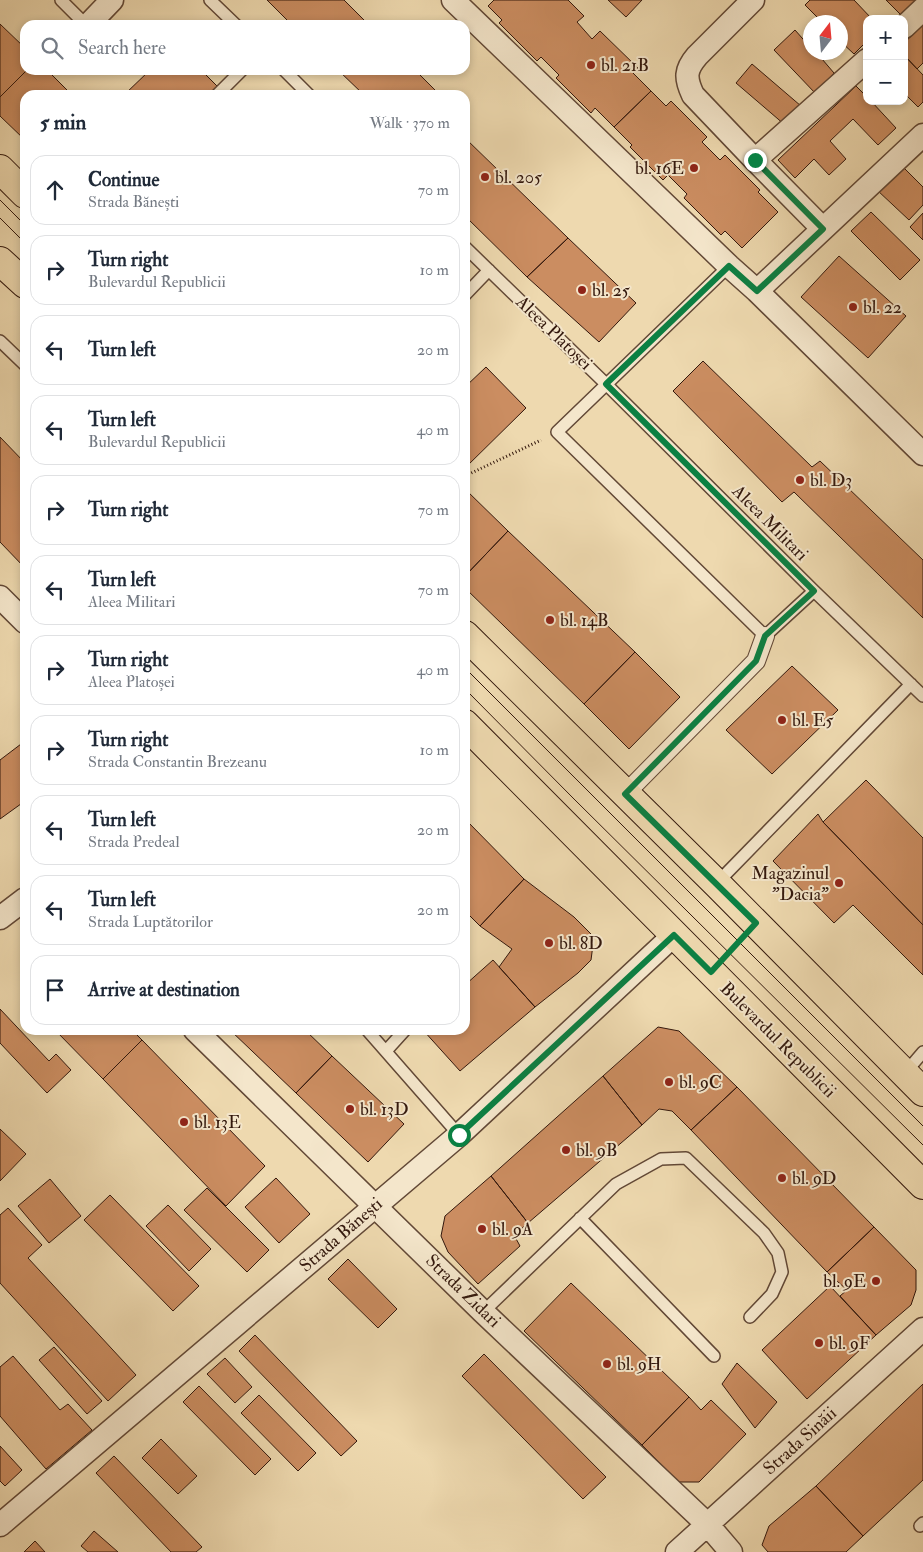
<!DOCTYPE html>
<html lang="en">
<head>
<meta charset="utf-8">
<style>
	body { margin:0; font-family:"IM FELL Double Pica",serif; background:#f2f2f3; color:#1f2937 }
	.controls { position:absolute; right:15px; top:15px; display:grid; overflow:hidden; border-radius:10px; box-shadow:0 2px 8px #0003 }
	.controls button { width:45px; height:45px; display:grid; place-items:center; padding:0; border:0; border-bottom:1px solid #e0e1e3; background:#fff; color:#1f2937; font:25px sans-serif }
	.compass { position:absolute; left:803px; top:15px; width:45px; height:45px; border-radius:50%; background:#fff; box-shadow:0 2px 8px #0003; rotate:16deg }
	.stop { position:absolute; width:15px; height:15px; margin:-11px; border:4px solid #0b8043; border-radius:50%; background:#fff }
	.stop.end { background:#0b8043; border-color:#fff; box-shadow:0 1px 5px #0008 }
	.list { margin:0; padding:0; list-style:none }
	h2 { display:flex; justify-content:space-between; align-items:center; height:65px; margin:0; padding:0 20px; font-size:21px }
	h2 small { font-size:16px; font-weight:400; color:#747a83 }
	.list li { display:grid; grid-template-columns:32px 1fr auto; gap:15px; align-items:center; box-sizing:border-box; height:70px; margin:0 10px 10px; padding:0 10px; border:1px solid #e0e1e3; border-radius:15px }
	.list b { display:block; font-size:19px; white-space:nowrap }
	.list p { margin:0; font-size:16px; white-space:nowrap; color:#747a83 }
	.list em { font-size:16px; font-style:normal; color:#747a83 }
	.icon { flex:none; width:28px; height:28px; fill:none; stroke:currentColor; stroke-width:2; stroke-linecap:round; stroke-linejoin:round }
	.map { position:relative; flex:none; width:923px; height:1552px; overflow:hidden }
	.search { position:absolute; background:#fff; box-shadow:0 2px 8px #0003; left:20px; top:20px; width:450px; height:55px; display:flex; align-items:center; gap:12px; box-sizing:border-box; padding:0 18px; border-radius:15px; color:#747a83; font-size:19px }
	.panel { position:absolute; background:#fff; box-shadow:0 2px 8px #0003; left:20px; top:90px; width:450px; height:945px; border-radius:15px }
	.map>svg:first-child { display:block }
	.building { fill:#cb8d61; stroke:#33180d }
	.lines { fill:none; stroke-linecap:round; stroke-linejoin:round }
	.service-casing { stroke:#624836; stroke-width:14 }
	.pedestrian-casing { stroke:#624836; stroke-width:20 }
	.minor-casing { stroke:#624836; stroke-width:25 }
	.primary-casing { stroke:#33180d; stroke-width:30 }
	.path { stroke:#33180d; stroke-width:3; stroke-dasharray:1 2.5; stroke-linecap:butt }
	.service { stroke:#f4e6cb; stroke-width:11 }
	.pedestrian { stroke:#f4e6cb; stroke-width:18 }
	.minor { stroke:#f4e6cb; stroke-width:22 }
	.primary { stroke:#eed9af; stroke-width:28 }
	.tram { stroke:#33180d; stroke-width:1 }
	.route { stroke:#0b8043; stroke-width:6 }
	.poi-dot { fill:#8f2418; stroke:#f4e6cb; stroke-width:2 }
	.labels { text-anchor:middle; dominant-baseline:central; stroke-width:4; stroke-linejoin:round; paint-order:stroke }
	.poi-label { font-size:18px; fill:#33180d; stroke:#f4e6cb; text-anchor:start }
	.street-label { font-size:18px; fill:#33180d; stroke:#f4e6cb }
</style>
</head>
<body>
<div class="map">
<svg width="923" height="1552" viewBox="0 0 923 1552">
	<rect width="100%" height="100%" fill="#eed9af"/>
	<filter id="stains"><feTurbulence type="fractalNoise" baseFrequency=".004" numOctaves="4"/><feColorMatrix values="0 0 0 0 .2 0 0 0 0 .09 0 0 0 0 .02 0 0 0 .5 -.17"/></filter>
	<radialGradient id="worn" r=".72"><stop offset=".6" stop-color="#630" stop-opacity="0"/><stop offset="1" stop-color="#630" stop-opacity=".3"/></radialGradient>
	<path class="building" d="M267,0H344L369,25H292Z
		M494,0H568L584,16L577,22L592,39L600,31L638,68L633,73L651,91L614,127L595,108L591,113L556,78L559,75L541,57L537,61L499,23L502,20L488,6Z
		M608,0H642L626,17Z
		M810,0H854L872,19H867V41L854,54L840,41V22H822L805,5Z
		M886,0H918L902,16Z
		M0,24L25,48V70H27L0,97Z
		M923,25V63L917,69L904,55V43Z
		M795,30L810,47V52H816L834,73L816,94L774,50Z
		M904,55L923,75V102L918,107L904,93Z
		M752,64L801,106L785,125L736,83Z
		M27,70H47L72,95H25V140L0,116V97Z
		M150,70H201L217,86L208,95H124Z
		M338,70H415L440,95H364Z
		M856,86L867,97V101H871L896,128L878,145L853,119L830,141L846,159L829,175L814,159L795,178L778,160Z
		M651,91L666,106L671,101L707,137L702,142L720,160L725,155L760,190L758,192L778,212L742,248L725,231L721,235L684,198L687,194L668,175L663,180L630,147L632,145L614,127Z
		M465,138L568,238L527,277L465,216Z
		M901,165L923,187V205L909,220L877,190Z
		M871,212L920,260L900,280L851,231Z
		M923,213V240L910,227Z
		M568,238L636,303L599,342L527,277Z
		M839,256L906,316L868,358L801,297Z
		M703,361L812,467L820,461L923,560V618L794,492L782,502L673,391Z
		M486,367L526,408L465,468V387Z
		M0,437L25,463V568L0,542Z
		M465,489L508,531L465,576Z
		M508,531L635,652L584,704L465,588V576Z
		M635,652L680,697L629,749L584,704Z
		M792,666L838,710L772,774L726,730Z
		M25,741V801L0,819V760Z
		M866,780L923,838V925L823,822Z
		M818,814L823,822L923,925V975L853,905L834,923L773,861Z
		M465,819L524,879L480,926L465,911Z
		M524,879L574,917L594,937L591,960L578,973L535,1007L499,967L512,949L480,926Z
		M493,960L535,1007L460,1071L423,1030H465V985Z
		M0,1009L49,1061L56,1054L71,1070L47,1093L0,1043Z
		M658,1027L679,1031L737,1087L691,1130L672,1111L659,1109L642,1125L603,1076Z
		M55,1030H132L142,1040L103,1079Z
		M230,1030H305L332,1056L296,1093Z
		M142,1040L265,1166L226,1206L103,1079Z
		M332,1056L404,1124L368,1162L296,1093Z
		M603,1076L642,1125L528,1223L491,1176Z
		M737,1087L874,1227L827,1272L691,1130Z
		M0,1129L26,1154L0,1181Z
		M491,1176L528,1223L514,1235L520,1246L478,1284L448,1252L441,1236L445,1216Z
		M276,1178L310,1214L279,1243L245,1207Z
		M50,1179L81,1216L49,1243L18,1206Z
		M207,1188L269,1250L247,1272L184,1210Z
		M110,1195L199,1286L173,1311L84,1220Z
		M168,1205L211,1249L189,1271L146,1226Z
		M8,1208L42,1245L28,1258L136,1375L108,1401L0,1283V1215Z
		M874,1227L916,1270V1290L911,1305L876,1335L840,1296L847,1290L827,1272Z
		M348,1259L397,1309L378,1328L328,1279Z
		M571,1283L689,1397L642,1445L524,1331Z
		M830,1286L876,1335L807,1399L762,1350Z
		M255,1335L357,1441L341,1456L239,1351Z
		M54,1347L102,1401L87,1414L39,1360Z
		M484,1354L606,1477L583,1499L462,1376Z
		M13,1356L60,1410L68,1404L92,1430L46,1469L0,1416V1367Z
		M225,1358L252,1387L235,1403L207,1374Z
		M737,1363L777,1402L755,1428L722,1384Z
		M923,1384V1480L863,1536L816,1486Z
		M199,1386L271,1459L255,1475L183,1402Z
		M259,1395L316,1453L298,1471L241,1413Z
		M689,1397L701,1410L711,1400L746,1434L699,1482H679L642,1445Z
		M161,1439L197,1476L178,1494L142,1458Z
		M0,1446L22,1470L5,1486L0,1481Z
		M114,1456L202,1547L196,1552H171L96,1473Z
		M816,1486L863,1536L846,1552H768L762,1545L769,1526Z
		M94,1531L118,1552H88L81,1546Z
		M35,1541L45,1552H24Z"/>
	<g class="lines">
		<g class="service-casing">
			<path id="service" d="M61,0L86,25
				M210,0L236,25
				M284,70L309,95
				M217,95L242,70
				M465,247L606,384L814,591L923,696
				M729,266L557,432L765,636L814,591
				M465,295L489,270
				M0,341L25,365
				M717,883L911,684
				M367,1030L459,1135
				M386,1051L405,1030
				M905,1073L923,1052
				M580,1218L714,1356
				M483,1312L616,1184L661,1159L686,1158L764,1233L778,1253L782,1272L772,1294L750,1317
				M920,1526L923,1523"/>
		</g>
		<g class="pedestrian-casing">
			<path id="pedestrian" d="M625,794L756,661L765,636"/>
		</g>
		<g class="minor-casing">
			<path id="minor" d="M453,0L729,266L757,291L923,454
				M753,0L697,56C685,70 685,78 693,95L755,160
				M88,25L112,0
				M904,27L923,9
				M823,229L755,160L867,60
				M757,291L923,135
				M0,597L25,622
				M0,918L25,899
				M195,1030L483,1312L708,1525L731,1552
				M0,1525L459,1135L674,935
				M677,1552L923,1329"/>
		</g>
		<g class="primary-casing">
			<path id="primary" d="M0,169L25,194
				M0,261L25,284
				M465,635L717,884L923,1092
				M465,724L923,1185"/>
		</g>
		<path class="path" d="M465,476L541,440"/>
		<use href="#service" class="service"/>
		<use href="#pedestrian" class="pedestrian"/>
		<use href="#minor" class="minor"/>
		<use href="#primary" class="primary"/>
		<path class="tram" d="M0,200L25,225
			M0,218L25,243
			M465,668L923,1126
			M465,689L574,799L923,1145"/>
	</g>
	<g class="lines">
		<path class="route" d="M459,1135L674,935L711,972L756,923L625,794L756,661L765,636L814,591L606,384L729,266L757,291L823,229L755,160"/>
	</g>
	<g class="poi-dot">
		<circle cx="591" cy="65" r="5"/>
		<circle cx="694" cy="168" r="5"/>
		<circle cx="485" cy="177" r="5"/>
		<circle cx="582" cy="290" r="5"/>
		<circle cx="853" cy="307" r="5"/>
		<circle cx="800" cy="480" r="5"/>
		<circle cx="550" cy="620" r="5"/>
		<circle cx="782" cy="720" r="5"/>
		<circle cx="839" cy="883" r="5"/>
		<circle cx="549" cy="943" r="5"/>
		<circle cx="669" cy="1082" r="5"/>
		<circle cx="350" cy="1109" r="5"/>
		<circle cx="184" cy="1122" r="5"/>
		<circle cx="566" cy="1150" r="5"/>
		<circle cx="782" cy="1178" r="5"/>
		<circle cx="482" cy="1229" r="5"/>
		<circle cx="876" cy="1281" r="5"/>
		<circle cx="819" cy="1343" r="5"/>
		<circle cx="607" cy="1364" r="5"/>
	</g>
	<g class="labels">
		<g class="poi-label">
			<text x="601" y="65">bl. 21B</text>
			<text x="684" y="168" text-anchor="end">bl. 16E</text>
			<text x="495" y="177">bl. 205</text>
			<text x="592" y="290">bl. 25</text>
			<text x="863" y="307">bl. 22</text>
			<text x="810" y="480">bl. D3</text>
			<text x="560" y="620">bl. 14B</text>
			<text x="792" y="720">bl. E5</text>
			<text x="829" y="873" text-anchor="end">Magazinul<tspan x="829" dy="21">"Dacia"</tspan></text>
			<text x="559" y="943">bl. 8D</text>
			<text x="679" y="1082">bl. 9C</text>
			<text x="360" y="1109">bl. 13D</text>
			<text x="194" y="1122">bl. 13E</text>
			<text x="576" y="1150">bl. 9B</text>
			<text x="792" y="1178">bl. 9D</text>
			<text x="492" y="1229">bl. 9A</text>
			<text x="866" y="1281" text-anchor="end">bl. 9E</text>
			<text x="829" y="1343">bl. 9F</text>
			<text x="617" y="1364">bl. 9H</text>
		</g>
		<g class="street-label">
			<text transform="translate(554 333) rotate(44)">Aleea Platoșei</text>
			<text transform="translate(770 523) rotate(45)">Aleea Militari</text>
			<text transform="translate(778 1040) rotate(45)">Bulevardul Republicii</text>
			<text transform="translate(341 1235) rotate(-41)">Strada Bănești</text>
			<text transform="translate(463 1291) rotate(44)">Strada Zidari</text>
			<text transform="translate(800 1441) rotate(-42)">Strada Sinăii</text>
		</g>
	</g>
	<rect width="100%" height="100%" filter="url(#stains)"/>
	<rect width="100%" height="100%" fill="url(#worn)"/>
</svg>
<div class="controls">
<button>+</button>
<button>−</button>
</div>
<svg class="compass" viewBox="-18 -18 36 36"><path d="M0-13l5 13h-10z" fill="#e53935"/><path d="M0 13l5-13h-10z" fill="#747a83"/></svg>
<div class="stop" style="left:459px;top:1135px"></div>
<div class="stop end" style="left:755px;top:160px"></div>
<div class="search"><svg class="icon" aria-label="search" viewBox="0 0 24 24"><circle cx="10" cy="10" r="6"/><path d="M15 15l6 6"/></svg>Search here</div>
<section class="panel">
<h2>5 min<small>Walk · 370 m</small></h2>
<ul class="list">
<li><svg class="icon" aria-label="ahead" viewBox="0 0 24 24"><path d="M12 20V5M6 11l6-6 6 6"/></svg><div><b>Continue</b><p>Strada Bănești</p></div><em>70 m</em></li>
<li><svg class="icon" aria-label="right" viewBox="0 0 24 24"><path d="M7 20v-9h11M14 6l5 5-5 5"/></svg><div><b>Turn right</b><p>Bulevardul Republicii</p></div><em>10 m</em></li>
<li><svg class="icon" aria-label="left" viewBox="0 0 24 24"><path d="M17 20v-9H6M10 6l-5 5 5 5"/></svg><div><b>Turn left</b></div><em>20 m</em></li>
<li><svg class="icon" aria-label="left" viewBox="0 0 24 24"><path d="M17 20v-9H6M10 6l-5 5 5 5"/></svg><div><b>Turn left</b><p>Bulevardul Republicii</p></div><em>40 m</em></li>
<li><svg class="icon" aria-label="right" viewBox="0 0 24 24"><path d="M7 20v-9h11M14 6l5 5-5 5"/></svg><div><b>Turn right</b></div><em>70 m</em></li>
<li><svg class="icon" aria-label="left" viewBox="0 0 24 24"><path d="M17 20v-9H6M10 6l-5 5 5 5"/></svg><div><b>Turn left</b><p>Aleea Militari</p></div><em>70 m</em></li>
<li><svg class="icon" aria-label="right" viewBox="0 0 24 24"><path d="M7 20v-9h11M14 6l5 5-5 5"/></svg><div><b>Turn right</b><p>Aleea Platoșei</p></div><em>40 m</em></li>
<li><svg class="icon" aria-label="right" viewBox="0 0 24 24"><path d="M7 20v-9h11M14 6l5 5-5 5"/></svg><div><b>Turn right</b><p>Strada Constantin Brezeanu</p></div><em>10 m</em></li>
<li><svg class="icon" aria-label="left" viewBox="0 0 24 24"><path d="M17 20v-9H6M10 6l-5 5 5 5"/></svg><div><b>Turn left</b><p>Strada Predeal</p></div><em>20 m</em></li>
<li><svg class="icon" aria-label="left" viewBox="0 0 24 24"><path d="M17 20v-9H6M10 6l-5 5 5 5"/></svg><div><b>Turn left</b><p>Strada Luptătorilor</p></div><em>20 m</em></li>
<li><svg class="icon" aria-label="arrive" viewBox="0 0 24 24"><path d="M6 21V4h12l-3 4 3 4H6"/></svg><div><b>Arrive at destination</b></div></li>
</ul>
</section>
</div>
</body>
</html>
